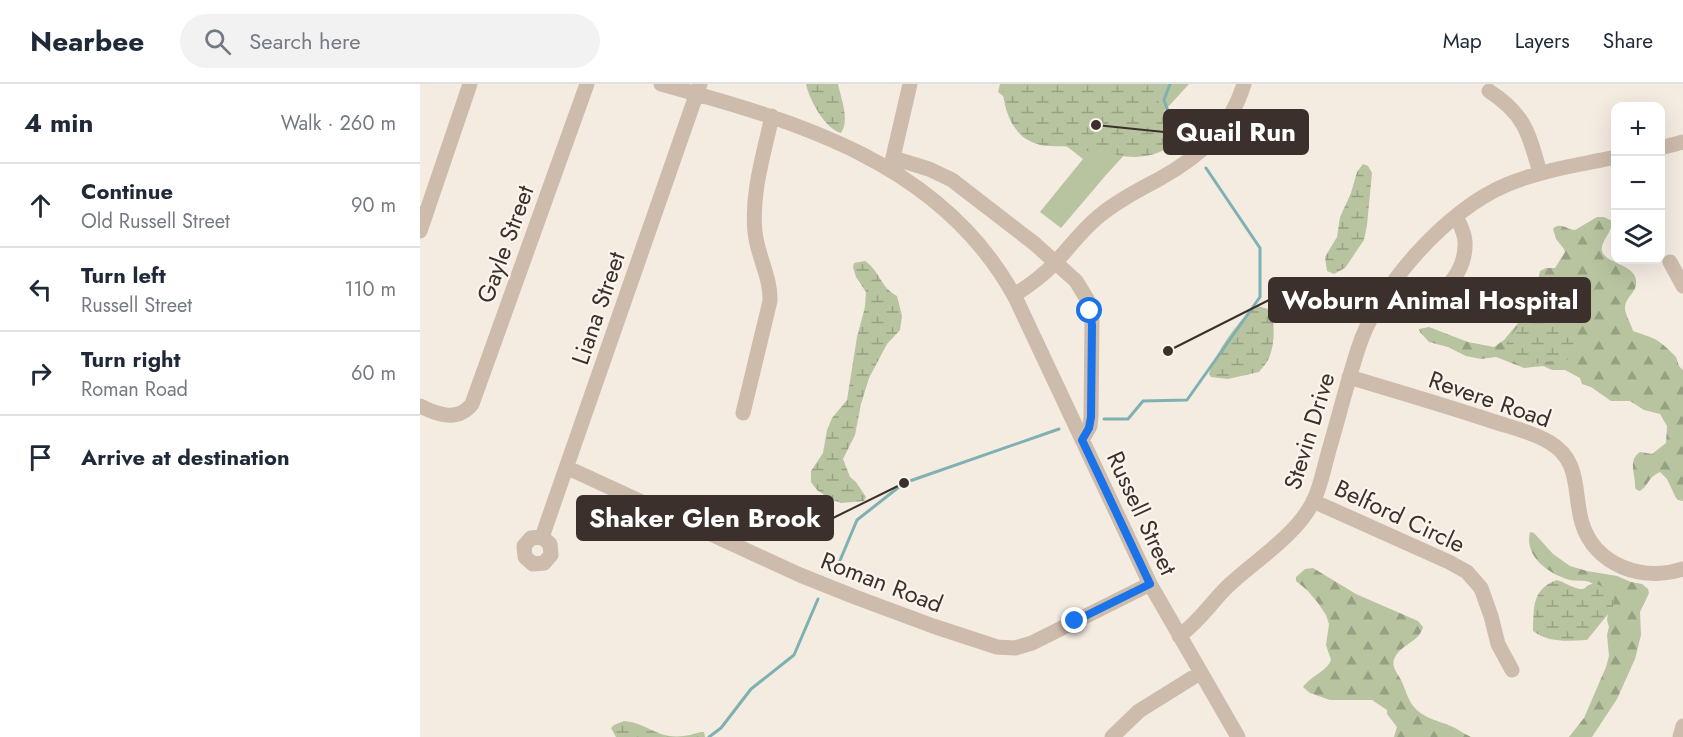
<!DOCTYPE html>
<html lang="en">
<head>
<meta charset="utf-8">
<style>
	body { margin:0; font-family:Jost,sans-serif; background:#f2f2f3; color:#1f2937 }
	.controls { position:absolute; right:18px; top:18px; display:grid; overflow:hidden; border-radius:12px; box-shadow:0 6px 24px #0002 }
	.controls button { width:54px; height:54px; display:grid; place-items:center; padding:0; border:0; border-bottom:2px solid #e0e1e3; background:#fff; color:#1f2937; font:30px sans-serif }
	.stop { position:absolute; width:18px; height:18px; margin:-14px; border:4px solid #1a73e8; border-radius:50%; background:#fff }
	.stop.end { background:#1a73e8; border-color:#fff; box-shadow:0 2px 6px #0008 }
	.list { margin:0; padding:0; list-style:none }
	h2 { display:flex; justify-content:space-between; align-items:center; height:78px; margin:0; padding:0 24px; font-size:26px }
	h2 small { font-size:20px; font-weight:400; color:#747a83 }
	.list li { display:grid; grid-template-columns:39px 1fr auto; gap:18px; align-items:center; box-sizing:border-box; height:84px; padding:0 24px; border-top:2px solid #e0e1e3 }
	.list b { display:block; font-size:22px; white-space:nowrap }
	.list p { margin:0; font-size:20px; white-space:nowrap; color:#747a83 }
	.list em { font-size:20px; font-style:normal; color:#747a83 }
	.icon { flex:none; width:33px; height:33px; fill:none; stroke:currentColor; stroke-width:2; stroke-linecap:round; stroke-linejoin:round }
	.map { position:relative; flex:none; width:1263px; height:653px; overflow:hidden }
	header { display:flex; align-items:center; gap:36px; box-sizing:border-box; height:84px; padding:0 30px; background:#fff; border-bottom:2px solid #e0e1e3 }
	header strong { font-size:28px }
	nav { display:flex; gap:33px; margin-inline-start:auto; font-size:21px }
	.search { width:420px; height:54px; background:#f2f2f3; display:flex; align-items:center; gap:15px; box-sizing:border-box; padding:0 21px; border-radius:33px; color:#747a83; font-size:22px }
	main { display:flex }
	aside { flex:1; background:#fff }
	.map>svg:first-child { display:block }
	.green { fill:#b8c4a0 }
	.forest { fill:url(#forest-firs) }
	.wetland { fill:url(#wetland-marsh) }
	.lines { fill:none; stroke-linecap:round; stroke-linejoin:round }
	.stream { stroke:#7fb0b2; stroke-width:3 }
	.minor { stroke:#cdbbac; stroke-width:15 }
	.route { stroke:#1a73e8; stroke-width:8 }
	.labels { text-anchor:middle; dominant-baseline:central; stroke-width:4.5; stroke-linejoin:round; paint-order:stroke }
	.street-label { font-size:24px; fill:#3b302b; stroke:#fbf5ee }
	.leader { fill:none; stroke:#3b302b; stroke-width:2 }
	.callout-dot { fill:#3b302b; stroke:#fbf5ee; stroke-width:2 }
	.callout { fill:#3b302b; stroke:#3b302b; stroke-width:2 }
	.callout-label { font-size:26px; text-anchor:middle; font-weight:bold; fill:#fff }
</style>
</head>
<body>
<header>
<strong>Nearbee</strong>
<div class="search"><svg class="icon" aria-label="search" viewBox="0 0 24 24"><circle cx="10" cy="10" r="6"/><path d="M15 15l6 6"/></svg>Search here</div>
<nav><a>Map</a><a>Layers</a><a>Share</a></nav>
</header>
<main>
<aside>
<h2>4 min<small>Walk · 260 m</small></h2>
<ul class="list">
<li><svg class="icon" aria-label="ahead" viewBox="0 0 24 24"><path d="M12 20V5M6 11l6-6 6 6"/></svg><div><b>Continue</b><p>Old Russell Street</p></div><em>90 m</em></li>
<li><svg class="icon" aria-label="left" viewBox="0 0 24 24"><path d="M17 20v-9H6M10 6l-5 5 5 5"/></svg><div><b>Turn left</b><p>Russell Street</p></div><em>110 m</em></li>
<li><svg class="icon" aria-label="right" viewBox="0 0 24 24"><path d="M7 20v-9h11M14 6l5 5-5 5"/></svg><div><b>Turn right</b><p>Roman Road</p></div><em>60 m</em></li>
<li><svg class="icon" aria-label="arrive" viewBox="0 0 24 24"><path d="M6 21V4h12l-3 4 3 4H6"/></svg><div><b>Arrive at destination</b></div></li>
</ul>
</aside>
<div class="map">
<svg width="1263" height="653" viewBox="0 0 1263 653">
	<defs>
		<pattern id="forest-firs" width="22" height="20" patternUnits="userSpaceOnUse" patternTransform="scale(1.5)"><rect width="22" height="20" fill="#b8c4a0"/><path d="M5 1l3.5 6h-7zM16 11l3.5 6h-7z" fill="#97a083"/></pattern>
		<pattern id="wetland-marsh" width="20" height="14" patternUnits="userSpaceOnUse" patternTransform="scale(1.5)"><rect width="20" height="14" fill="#b8c4a0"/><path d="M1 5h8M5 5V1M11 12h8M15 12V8" fill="none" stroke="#97a083"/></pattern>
	</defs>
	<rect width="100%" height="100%" fill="#f4ebe1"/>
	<path class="green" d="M580,0H769L686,91L641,144L620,128L663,75L578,8Z"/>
	<path class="forest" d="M1177,133H1184L1192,137C1193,148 1180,157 1182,167C1186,180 1214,180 1216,196C1218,209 1204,213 1205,225C1206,232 1211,240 1213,247C1229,253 1236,253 1249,266C1250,267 1255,272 1256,273C1259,280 1257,281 1263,286V417L1258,416L1256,414L1247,395L1240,388C1227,394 1230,400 1220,407L1217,406L1215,404C1216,390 1207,377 1220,368L1232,370L1246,359L1247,342L1240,330L1224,326L1210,317H1191L1171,303L1162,300L1160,294L1145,286H1132L1123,282L1104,284L1076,273L1061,275L1046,272L1028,263L1009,258L1000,248L999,245L1009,243L1048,258L1074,263L1084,256L1103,233L1107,224L1118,212L1117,202L1120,187L1126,184H1135L1145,168L1144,165L1136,155L1133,145L1135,143C1143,139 1147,146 1155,146Z
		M1110,448L1114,449L1133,470L1150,482L1167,487L1197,492L1211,498L1222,500L1228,505L1229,509L1220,528L1221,551L1215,575L1197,615L1172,653H1149L1164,634L1186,583L1189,572L1187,551L1189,543L1187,536L1190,516C1185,511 1179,504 1173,500C1167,495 1158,498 1150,496C1129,490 1104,473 1110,448Z
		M893,484L936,510L998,537L1003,543C999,558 982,560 975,573C970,583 978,589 982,598C985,605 987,612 991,619C1001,635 1019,636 1035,644C1040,647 1045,650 1051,653H974L977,643L967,630V626L952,616H910L890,609L883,603C891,592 907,587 911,576L906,561L909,540L906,531L898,519L887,506L876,497V493L885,485Z"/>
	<path class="wetland" d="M386,0H418C421,15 430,35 421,49C405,45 389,15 386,0Z
		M582,0H734C734,20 751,33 756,52C754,56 751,61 747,64C730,75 703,76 685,66L671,69C658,61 646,63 631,62C595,61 584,31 582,0Z
		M943,80L948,82L952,89L947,141L944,156L925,184L914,190L907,187L905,173L917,153L920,133L931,109L937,88Z
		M445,177C460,187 460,203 477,212L482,232L480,246L467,260L449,294L441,320L435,351L423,375L430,393L436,398L446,413L444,417L421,419L410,415L397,406L391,398V387L403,369L407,346L412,334L427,316L437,253L445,223L446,208L436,193L433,183L434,179Z
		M838,222L851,226C855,241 855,262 848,276C846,280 842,284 839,288L808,295L791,293L789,290C795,270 820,232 838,222Z
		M1120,227C1132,230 1158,254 1159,266C1151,280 1138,276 1124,278C1116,279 1108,283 1100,281C1094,279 1089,273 1085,269C1083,254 1107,232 1120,227Z
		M1137,496C1144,498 1153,504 1160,505C1167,505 1163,504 1169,501C1178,496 1188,507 1194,513L1193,524L1167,556C1148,557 1129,559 1113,547C1114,525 1111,505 1137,496Z
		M204,637C218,638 228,645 241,650C249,653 261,653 270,651C275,650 278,648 284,648L285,653H196L191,644L194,641Z"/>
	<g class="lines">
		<path class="stream" d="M750,0L744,16L758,55
			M684,335H708L723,317L767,316L840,213V164L786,84
			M416,486L437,436L484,399L639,345
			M289,653L301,644L331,605L374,571L398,515"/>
		<path class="minor" d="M241,0C379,38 523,79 596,215L730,500L818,653
			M1069,7C1105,30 1109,50 1120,89
			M1240,64L1263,58
			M473,74L509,85L532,96L615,160L656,197L667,215L672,234L671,333L670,342L662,356
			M471,82L490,0
			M0,147L50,0
			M1250,178L1263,202
			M594,211C609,202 622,192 634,180C649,164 661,147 678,133C697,117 719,106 741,94C782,71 810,45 824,0
			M961,215C999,233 1047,201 1045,158C1045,149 1040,141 1036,132
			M929,293C976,307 1023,321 1069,336C1089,343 1111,347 1129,358C1162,377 1153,409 1162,439C1175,482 1223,498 1263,485
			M0,322C18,331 38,338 52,320L167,0
			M323,329L350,217C351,193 337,171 335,148C331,109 344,70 352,32
			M148,384L380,491L435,513L513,542L577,563L595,564L612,559L730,500
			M893,417L1029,478L1047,488L1061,504L1071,532L1078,560L1092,586
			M122,453L130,460L131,471L124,479L113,480L105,473L104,462L111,454L122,453L280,0
			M759,552C779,538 790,520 806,504C834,477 875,453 893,418C901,402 904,383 909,366C919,332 927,299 938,265C957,204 1026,126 1086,101C1121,86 1159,81 1196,73
			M692,653L719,627L780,589
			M1260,653L1263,642"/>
	</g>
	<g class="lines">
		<path class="route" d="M655,537L730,500L662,356L669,344L671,333L672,241L670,227"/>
	</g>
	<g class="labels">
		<g class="street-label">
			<text transform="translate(85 160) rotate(-70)">Gayle Street</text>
			<text transform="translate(178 224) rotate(-71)">Liana Street</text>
			<text transform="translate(1070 315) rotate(19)">Revere Road</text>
			<text transform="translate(889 347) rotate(-73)">Stevin Drive</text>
			<text transform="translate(722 429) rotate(65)">Russell Street</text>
			<text transform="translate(980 432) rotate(25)">Belford Circle</text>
			<text transform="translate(462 498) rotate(21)">Roman Road</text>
		</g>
	</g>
	<path class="leader" d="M676 41L744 48M748 267L849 216M484 399L413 434"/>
	<g class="callout-dot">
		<circle cx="676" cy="41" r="6"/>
		<circle cx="748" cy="267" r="6"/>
		<circle cx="484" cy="399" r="6"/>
	</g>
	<g class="callout">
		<rect x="744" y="26" width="144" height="44" rx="6"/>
		<rect x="849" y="194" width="321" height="44" rx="6"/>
		<rect x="157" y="412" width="256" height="44" rx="6"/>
	</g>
	<g class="callout-label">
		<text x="816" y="57">Quail Run</text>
		<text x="1010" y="225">Woburn Animal Hospital</text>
		<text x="285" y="443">Shaker Glen Brook</text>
	</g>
</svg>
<div class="controls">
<button>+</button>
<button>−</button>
<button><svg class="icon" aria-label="layers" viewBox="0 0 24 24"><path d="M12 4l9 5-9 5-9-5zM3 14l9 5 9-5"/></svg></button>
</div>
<div class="stop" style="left:670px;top:227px"></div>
<div class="stop end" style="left:655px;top:537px"></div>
</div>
</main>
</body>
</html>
